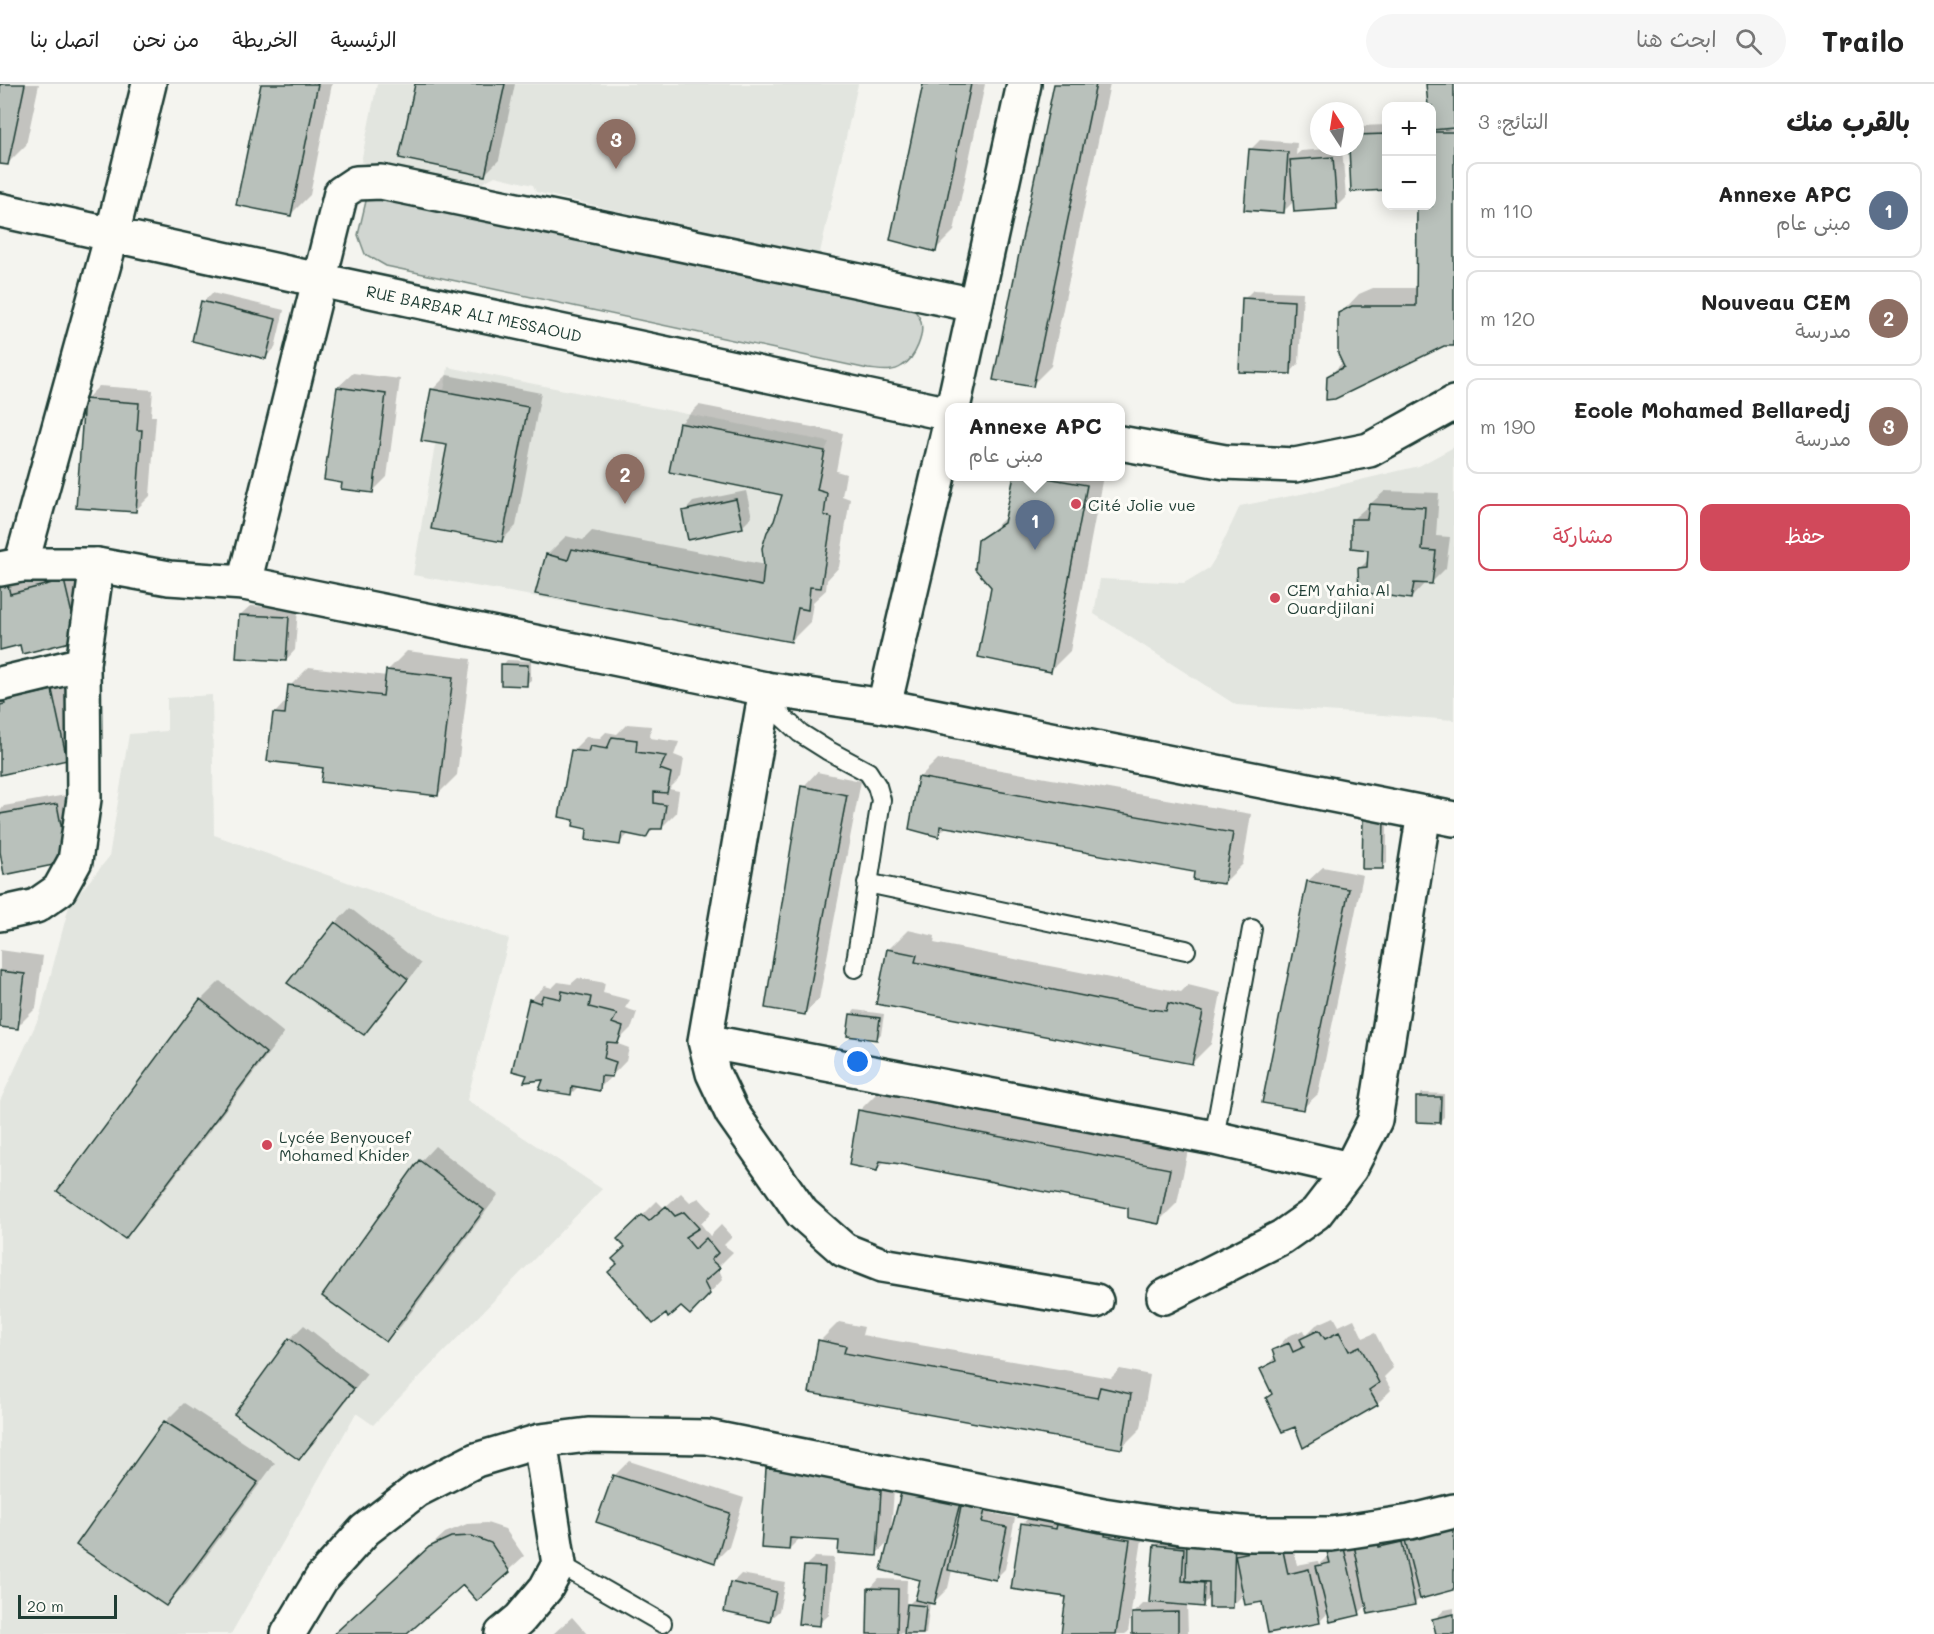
<!DOCTYPE html>
<html lang="ar">
<head>
<meta charset="utf-8">
<style>
	body { margin:0; font-family:Mali,"Playpen Sans Arabic",sans-serif; background:#f6f6f6; color:#222; direction:rtl }
	.controls { position:absolute; right:18px; top:18px; display:grid; overflow:hidden; border-radius:12px; box-shadow:0 3px 15px #0003 }
	.controls button { width:54px; height:54px; display:grid; place-items:center; padding:0; border:0; border-bottom:2px solid #e0e0e0; background:#fff; color:#222; font:30px sans-serif }
	.compass { position:absolute; left:1310px; top:18px; width:54px; height:54px; border-radius:50%; background:#fff; box-shadow:0 3px 15px #0003; rotate:348deg }
	.scale { position:absolute; left:18px; bottom:15px; width:99px; box-sizing:border-box; padding-left:6px; border:3px solid #1f3d34; border-top:0; font-size:16px; line-height:21px; white-space:nowrap; color:#1f3d34; -webkit-text-stroke:4px #fdfcf7; paint-order:stroke }
	.you { position:absolute; left:858px; top:978px; width:21px; height:21px; margin:-15px; border:4px solid #fff; border-radius:50%; background:#1a73e8; box-shadow:0 0 0 9px #1a73e833 }
	.badge { display:grid; place-items:center; width:39px; height:39px; border-radius:50%; background:#d1495b; color:#fff; font-size:20px; font-weight:700 }
	.pin { position:absolute; translate:-50% -50px; filter:drop-shadow(0 2px 3px #0008) }
	.pin::after { content:''; position:absolute; top:32px; width:21px; height:18px; background:inherit; clip-path:polygon(0 0,100% 0,50% 100%) }
	.popup { position:absolute; left:945px; top:319px; width:180px; height:78px; box-sizing:border-box; display:grid; place-content:center; border-radius:12px; background:#fff; filter:drop-shadow(0 2px 4px #0005); font-size:20px; white-space:nowrap; color:#767676 }
	.popup b { font-size:22px; color:#222 }
	.popup::after { content:''; position:absolute; left:50%; top:100%; margin-left:-12px; border:12px solid transparent; border-top-color:#fff }
	.list { margin:0; padding:0; list-style:none }
	h2 { display:flex; justify-content:space-between; align-items:center; height:78px; margin:0; padding:0 24px; font-size:26px }
	h2 small { font-size:20px; font-weight:400; color:#767676 }
	.list li { display:grid; grid-template-columns:39px 1fr auto; gap:18px; align-items:center; box-sizing:border-box; height:96px; margin:0 12px 12px; padding:0 12px; border:2px solid #e0e0e0; border-radius:12px }
	.list b { display:block; font-size:22px; white-space:nowrap }
	.list p { margin:0; font-size:20px; white-space:nowrap; color:#767676 }
	.list em { font-size:20px; font-style:normal; color:#767676 }
	.actions { display:flex; gap:12px; padding:18px 24px }
	.actions a { flex:1; padding:14px 0; border:2px solid #d1495b; border-radius:12px; text-align:center; font-size:21px; color:#d1495b }
	.actions .main { background:#d1495b; color:#fff }
	.icon { flex:none; width:33px; height:33px; fill:none; stroke:currentColor; stroke-width:2; stroke-linecap:round; stroke-linejoin:round }
	.map { position:relative; flex:none; width:1454px; height:1550px; overflow:hidden; direction:ltr }
	header { display:flex; align-items:center; gap:36px; box-sizing:border-box; height:84px; padding:0 30px; background:#fff; border-bottom:2px solid #e0e0e0 }
	header strong { font-size:28px }
	nav { display:flex; gap:33px; margin-inline-start:auto; font-size:21px }
	.search { width:420px; height:54px; background:#f6f6f6; display:flex; align-items:center; gap:15px; box-sizing:border-box; padding:0 21px; border-radius:33px; color:#767676; font-size:22px }
	main { display:flex }
	aside { flex:1; background:#fff }
	.map>svg:first-child { display:block }
	.built { fill:#e2e5df }
	.green { fill:#d1d6d1; stroke:#788a82; stroke-width:1.5 }
	.shadow { fill:#0003 }
	.building { fill:#b9c1bb; stroke:#1f3d34; stroke-width:1.5 }
	.lines { fill:none; stroke-linecap:round; stroke-linejoin:round }
	.service-casing { stroke:#1f3d34; stroke-width:22 }
	.minor-casing { stroke:#1f3d34; stroke-width:38 }
	.tertiary-casing { stroke:#1f3d34; stroke-width:38 }
	.service { stroke:#fdfcf7; stroke-width:18 }
	.minor { stroke:#fdfcf7; stroke-width:33 }
	.tertiary { stroke:#fdfcf7; stroke-width:33 }
	.poi-dot { fill:#d1495b; stroke:#fdfcf7; stroke-width:2 }
	.labels { text-anchor:middle; dominant-baseline:central; stroke-width:6; stroke-linejoin:round; paint-order:stroke }
	.street-label { font-size:16px; fill:#1f3d34; stroke:#fdfcf7 }
	.poi-label { font-size:16px; fill:#1f3d34; stroke:#fdfcf7; text-anchor:start }
</style>
</head>
<body>
<header>
<strong>Trailo</strong>
<div class="search"><svg class="icon" aria-label="search" viewBox="0 0 24 24"><circle cx="10" cy="10" r="6"/><path d="M15 15l6 6"/></svg>ابحث هنا</div>
<nav><a>الرئيسية</a><a>الخريطة</a><a>من نحن</a><a>اتصل بنا</a></nav>
</header>
<main>
<aside>
<h2>بالقرب منك<small>النتائج: 3</small></h2>
<ul class="list">
<li><span class="badge" style="background:#5c6f8a">1</span><div><b>Annexe APC</b><p>مبنى عام</p></div><em>110 m</em></li>
<li><span class="badge" style="background:#8d6e63">2</span><div><b>Nouveau CEM</b><p>مدرسة</p></div><em>120 m</em></li>
<li><span class="badge" style="background:#8d6e63">3</span><div><b>Ecole Mohamed Bellaredj</b><p>مدرسة</p></div><em>190 m</em></li>
</ul>
<div class="actions"><a class="main">حفظ</a><a>مشاركة</a></div>
</aside>
<div class="map">
<svg width="1454" height="1550" viewBox="0 0 1454 1550">
	<rect width="100%" height="100%" fill="#f4f4ef"/>
	<filter id="ink" filterUnits="userSpaceOnUse"><feTurbulence type="fractalNoise" baseFrequency=".0167" numOctaves="2"/><feDisplacementMap in="SourceGraphic" scale="12" xChannelSelector="R" yChannelSelector="G"/><feConvolveMatrix kernelMatrix="1 2 1 2 8 2 1 2 1" color-interpolation-filters="sRGB"/></filter>
	<g filter="url(#ink)">
		<path class="built" d="M377,0H858L819,173L536,108L533,101L495,92L476,102L361,78Z
			M448,283L829,358L825,367L817,405L827,409L824,431L832,434L810,503L808,526L798,525L791,558L413,491Z
			M1454,363V636L1236,621L1094,530L1100,495L1184,499L1209,484L1217,471L1240,422L1306,409L1419,382Z
			M212,611L214,751L509,855L467,1016L602,1105L373,1341L356,1329L231,1550H0V1017L40,931L69,822L109,773L129,650L167,647V614Z"/>
		<path class="green" d="M378,110L911,223C914,226 919,231 920,235C926,249 915,275 902,282C892,289 880,286 868,285L386,182L365,170L358,151L366,117Z"/>
		<path class="shadow" d="M0,0H39L26,61L7,80L0,78Z
			M262,0H332L310,111L291,130Z
			M416,0H515L499,76L485,90Z
			M924,0H985L954,147L935,166Z
			M1056,0H1110L1051,282L1032,301Z
			M1428,0H1454V260H1444L1328,293L1343,278L1340,230L1359,210L1373,204H1418L1419,122H1432V22H1430Z
			M1386,41V104L1353,106L1351,63H1355V47L1360,42Z
			M1260,56L1297,59L1296,71L1301,67L1342,64L1346,114L1337,123L1294,117L1284,127L1250,66Z
			M1253,206L1303,208L1299,279L1290,289L1244,215Z
			M212,209L284,226L275,264L266,273L203,218Z
			M353,289L400,295L387,393L372,408L338,303Z
			M447,291L541,309L516,442L501,457L432,306Z
			M99,302L153,306L151,332H156L150,412L136,426L85,316Z
			M699,321L843,349L836,387L846,390L842,412L850,415L839,483L827,496L826,506L813,518L810,538L791,557L547,471L566,452L583,456L592,447L766,481L784,410L680,340Z
			M1016,392H1103L1070,567L1051,586L992,503L980,457L1007,432Z
			M746,407L752,433L742,443L684,428L693,418Z
			M1385,407L1439,409L1436,452L1450,453L1446,484L1432,498L1425,499L1411,514L1360,484L1369,475L1370,465L1352,436Z
			M78,483L92,540L0,565V489Z
			M250,522L298,524L295,566L286,576L240,531Z
			M407,567L471,575L457,691L438,710L274,630L288,615L290,602L309,583L387,592L388,586Z
			M507,576L531,577V596L526,600L503,581Z
			M71,588L85,656L66,675L0,690V607Z
			M627,640L651,642L650,654L679,658L674,671L684,675L681,693L669,705L679,707L676,729L662,743H655L646,753L630,749L619,759L589,744L572,667L586,653L600,654L606,648L617,650Z
			M938,675L1251,730L1243,780L1224,799L1195,786L948,741L938,751L919,694Z
			M817,688L861,697L819,915L805,929L803,703Z
			M66,711L77,767L0,774V727L4,722Z
			M1387,731V779L1382,783L1364,735Z
			M1323,783L1363,791L1318,1010L1303,1024L1308,797Z
			M350,824L421,880L378,935L363,949L289,899L336,839Z
			M908,846L935,852L934,859L1181,908L1188,901L1221,909L1211,960L1192,979L878,919L889,865Z
			M0,866L43,872L36,924L17,943L0,941Z
			M578,894L605,899L603,909L630,916L625,924L637,928L632,943L618,957V960L629,964L626,977L599,1005L579,1002L571,1010L545,994L529,990L530,916L545,902L552,904L558,898L571,900Z
			M220,897L284,949L143,1134L125,1153L201,916Z
			M855,926L884,930L881,950L877,954L851,931Z
			M879,1007L1188,1066L1177,1119L1158,1138L1130,1122L886,1076L877,1085L860,1026Z
			M1422,1009L1444,1010V1033L1440,1037L1418,1014Z
			M435,1062L498,1111L401,1242L386,1256L324,1212L421,1077Z
			M681,1109L690,1118L699,1114L712,1128L701,1140L710,1152L721,1141L732,1153L724,1161L733,1168L718,1183L723,1195L704,1215L681,1221L618,1180L626,1163L619,1155L657,1117L664,1124Z
			M1334,1233L1339,1242L1354,1235L1363,1254L1375,1249L1393,1284L1384,1293L1391,1306L1377,1320L1296,1341L1268,1314L1273,1309L1262,1286L1276,1272L1274,1267L1288,1252L1304,1246L1306,1251L1316,1241Z
			M839,1238L864,1243L862,1251L1111,1294L1120,1285L1150,1291L1141,1344L1122,1363L811,1308L820,1257Z
			M304,1241L367,1290L313,1360L299,1374L290,1255Z
			M184,1319L275,1379L185,1501L166,1520L165,1338Z
			M782,1370L896,1378L891,1447L904,1405L993,1417L991,1429L1015,1434L1005,1485L995,1495L952,1486L948,1504L933,1519L930,1518L926,1550H906V1545L901,1550H869L870,1505L879,1495L907,1496L906,1523L913,1516L917,1517L922,1494L891,1456L876,1470L841,1455L801,1453L789,1465L768,1385Z
			M629,1377L744,1414L729,1463L715,1477L614,1392Z
			M1037,1426L1144,1442L1128,1548L1125,1550H1062L1068,1512L1022,1440Z
			M487,1439L505,1445L524,1472L477,1515L463,1499L405,1550H336L445,1449L467,1440Z
			M1412,1450L1421,1513L1414,1520L1367,1521L1359,1529L1329,1528L1319,1538L1263,1516L1242,1505L1241,1513L1232,1522L1210,1513L1202,1522L1187,1520L1188,1550H1134L1133,1530L1143,1520H1159L1155,1462L1165,1452L1291,1454L1297,1481L1318,1477L1319,1480L1329,1472L1328,1464Z
			M815,1473L834,1474L829,1531L819,1540L805,1482Z
			M741,1490L785,1498L779,1527L769,1536L732,1499Z
			M1454,1524V1550H1437L1434,1536L1444,1526Z
			M572,1533L587,1550H553Z"/>
		<path class="building" d="M0,0H25L8,81L0,80Z
			M261,0H318L291,132L236,121Z
			M415,0H505L485,92L399,74Z
			M923,0H971L936,168L890,156Z
			M1054,0H1096L1033,303L993,296Z
			M1426,0H1454V44L1432,46V22H1428Z
			M1432,48H1454V262H1444L1335,315L1326,316L1327,292L1344,283L1338,270V229L1352,222H1416L1417,122H1432Z
			M1386,50V106L1351,108L1349,63H1355V51Z
			M1249,65L1288,68L1284,129L1244,126Z
			M1333,73L1337,125L1294,128L1290,76Z
			M1242,214L1294,217L1291,290L1239,288Z
			M201,217L276,235L266,275L192,257Z
			M337,303L386,310L373,409L341,405L342,399L324,396Z
			M431,305L528,323L502,458L431,445L447,361L421,357Z
			M84,315L139,319L137,346H142L136,428L76,424Z
			M679,339L825,367L817,406L827,409L824,431L832,434L821,504L810,503L808,526L798,524L791,558L535,510L546,470L568,476L572,465L762,502L764,482L762,464L767,448L774,437L782,411L669,388Z
			M1014,392H1035L1087,401L1051,588L978,573L991,503L975,485L978,456L1004,439Z
			M736,415L743,444L688,456L682,427Z
			M1369,420L1425,423L1422,466L1436,467L1432,500L1414,499L1411,515L1359,508L1358,484L1367,483L1368,466L1351,464V435H1367Z
			M64,496L78,556L22,570L20,561L0,566V499L7,497L10,510Z
			M239,531L289,533L286,577L236,574Z
			M501,580L528,581L527,602L501,601Z
			M386,586L453,593L438,712L321,698L323,684L267,677L273,629L285,630L288,601L383,612Z
			M52,606L67,676L0,691V621L5,620L4,617Z
			M612,653L637,656L636,668L666,672L660,685L671,689L667,709L654,708V719L666,721L662,745H651L646,754L622,749L620,761L586,756L587,745L573,742L574,736L559,733L571,666L588,668L590,662L607,665Z
			M918,693L1233,749L1224,800L1193,796L1194,788L958,745L940,742L939,753L909,745Z
			M801,702L847,711L805,931L765,924Z
			M57,720L68,778L4,791L0,768V730Z
			M1363,734H1384L1383,785H1362Z
			M1307,797L1349,805L1304,1026L1262,1019Z
			M335,838L408,895L364,951L287,899Z
			M887,865L917,871L915,878L1143,924L1166,927L1168,919L1203,928L1192,980L876,920Z
			M0,887L25,890L18,945L0,943Z
			M562,907L591,913L589,923L617,930L612,939L623,943L618,959L607,958L604,974L616,978L612,993L601,992L600,1007L572,1002L571,1011L539,1006L543,996L524,998L527,991L512,987L529,915L540,919L543,911L561,915Z
			M200,915L266,969L125,1155L57,1107Z
			M850,930L880,934L877,956L847,952Z
			M1416,1013H1441L1440,1039L1416,1038Z
			M858,1026L1170,1085L1159,1140L1128,1134V1124L900,1080L880,1077L877,1087L849,1081Z
			M419,1076L484,1126L386,1258L322,1212Z
			M666,1122L675,1132L684,1128L699,1144L685,1153L695,1165L706,1154L718,1169L711,1176L720,1184L704,1198L710,1210L690,1231L681,1223L668,1234L666,1230L653,1240L608,1188L617,1180L612,1175L625,1163L617,1155L642,1131L649,1137Z
			M1319,1246L1325,1255L1339,1248L1349,1267L1360,1262L1379,1299L1369,1306L1378,1321L1303,1364L1295,1343L1282,1348L1266,1314L1272,1310L1260,1285L1276,1277L1272,1266L1289,1259L1293,1268L1304,1263L1300,1255Z
			M289,1254L354,1305L299,1376L234,1330Z
			M818,1256L846,1262L844,1269L1097,1314L1100,1303L1131,1310L1122,1365L809,1309Z
			M164,1337L258,1398L166,1522L76,1461Z
			M766,1384L882,1391L877,1472L838,1469L839,1457L790,1454L789,1466L761,1464Z
			M613,1391L730,1429L715,1479L596,1438Z
			M902,1405L960,1419L934,1520L915,1516L920,1496L881,1486Z
			M961,1422L985,1426L982,1438L1007,1443L996,1496L948,1486Z
			M1059,1432L1107,1439L1105,1452L1130,1456L1116,1550H1061L1066,1513L1011,1505L1021,1439L1056,1445Z
			M1454,1444V1506L1420,1515L1405,1456Z
			M1376,1446L1379,1463L1402,1458L1415,1521L1368,1530L1352,1451Z
			M472,1452L491,1459L510,1488L477,1517L463,1501L407,1550H334L429,1463L451,1453Z
			M1187,1452L1235,1453L1233,1524H1209V1498L1186,1497Z
			M1343,1460L1360,1531L1330,1538L1316,1482L1330,1479L1326,1464Z
			M1154,1461L1184,1464L1182,1497L1204,1499L1203,1523L1149,1518Z
			M1282,1462L1288,1490L1309,1485L1320,1539L1268,1549L1262,1518L1245,1521L1235,1471Z
			M804,1482L825,1483L820,1542L798,1540Z
			M730,1498L776,1508L770,1538L724,1528Z
			M868,1504L898,1505L897,1550H867Z
			M907,1520L926,1522L923,1550H904Z
			M1178,1528V1550H1132V1529Z
			M1454,1530V1550H1436L1432,1535Z"/>
		<g class="lines">
			<g class="service-casing">
				<path id="service" d="M764,616L800,649L827,666L868,688L877,702L881,716L855,884
					M867,799L1186,866
					M1214,1054L1252,845
					M559,1480L662,1539"/>
			</g>
			<g class="minor-casing">
				<path id="minor" d="M0,126L319,196L950,330
					M953,324L1024,0
					M1120,359L1225,378L1295,381L1369,366L1454,319
					M21,481L112,151L149,0
					M244,499L341,109L356,99L381,98L975,221
					M0,600L83,580
					M766,605L705,957L713,989L732,1029L802,1129L844,1166L882,1181L1096,1217
					M884,622L950,340
					M0,830L36,822L59,806L75,777L84,715L83,580L97,481
					M705,957L1214,1054L1350,1085
					M1164,1213L1282,1153L1316,1129L1350,1085L1375,1036L1424,729
					M288,1550L321,1495L365,1446L417,1406L476,1376L540,1357L588,1351L707,1353L1103,1431L1180,1443L1253,1450H1331L1410,1438L1454,1427
					M502,1550L520,1535L546,1504L559,1480L540,1357"/>
			</g>
			<g class="tertiary-casing">
				<path id="tertiary" d="M0,485L21,481H97L169,494L244,499L766,605L884,622L1454,735"/>
			</g>
			<use href="#service" class="service"/>
			<use href="#minor" class="minor"/>
			<use href="#tertiary" class="tertiary"/>
		</g>
	</g>
	<g class="poi-dot">
		<circle cx="1076" cy="420" r="6"/>
		<circle cx="1275" cy="514" r="6"/>
		<circle cx="267" cy="1061" r="6"/>
	</g>
	<g class="labels">
		<g class="street-label">
			<text transform="translate(474 229) rotate(12)">RUE BARBAR ALI MESSAOUD</text>
		</g>
		<g class="poi-label">
			<text x="1088" y="420">Cité Jolie vue</text>
			<text x="1287" y="505">CEM Yahia Al<tspan x="1287" dy="18">Ouardjilani</tspan></text>
			<text x="279" y="1052">Lycée Benyoucef<tspan x="279" dy="18">Mohamed Khider</tspan></text>
		</g>
	</g>
</svg>
<div class="controls">
<button>+</button>
<button>−</button>
</div>
<svg class="compass" viewBox="-18 -18 36 36"><path d="M0-13l5 13h-10z" fill="#e53935"/><path d="M0 13l5-13h-10z" fill="#767676"/></svg>
<div class="scale">20 m</div>
<div class="you"></div>
<div class="pin badge" style="left:1035px;top:466px;background:#5c6f8a">1</div>
<div class="popup"><b>Annexe APC</b>مبنى عام</div>
<div class="pin badge" style="left:625px;top:420px;background:#8d6e63">2</div>
<div class="pin badge" style="left:616px;top:85px;background:#8d6e63">3</div>
</div>
</main>
</body>
</html>
